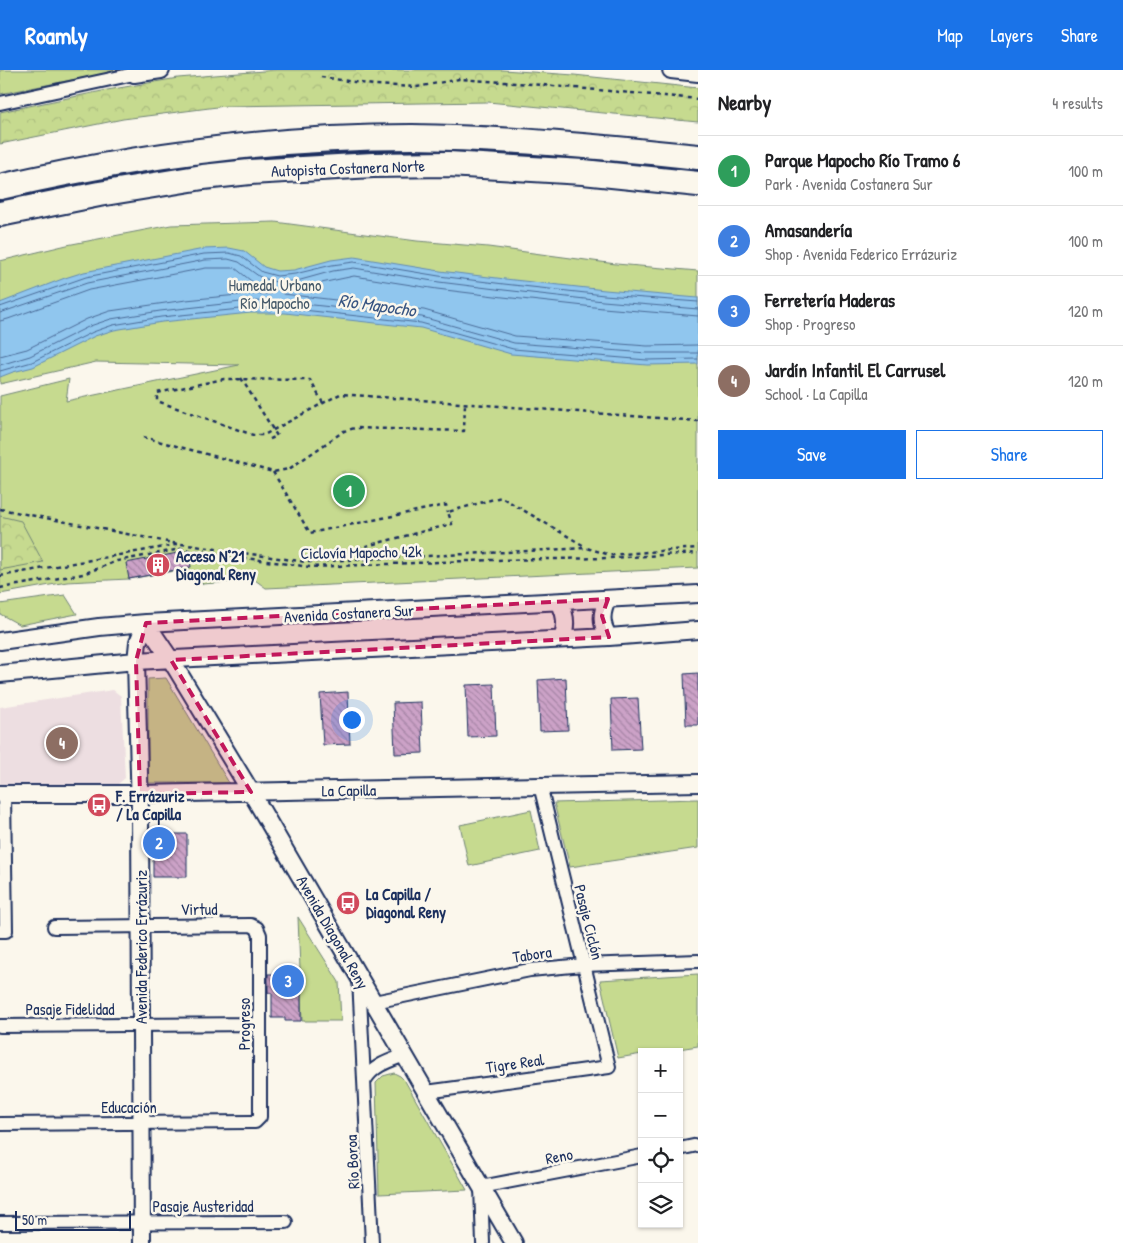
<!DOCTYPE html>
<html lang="en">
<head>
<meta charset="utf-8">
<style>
	body { margin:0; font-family:"Patrick Hand",sans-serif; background:#f6f6f6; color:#202124 }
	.controls { position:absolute; right:15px; bottom:15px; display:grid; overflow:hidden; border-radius:0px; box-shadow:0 1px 4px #0004 }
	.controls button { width:45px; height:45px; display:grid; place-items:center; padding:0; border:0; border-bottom:1px solid #e0e0e0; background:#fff; color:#202124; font:25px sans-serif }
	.scale { position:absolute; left:15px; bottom:12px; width:116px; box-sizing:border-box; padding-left:5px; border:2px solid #1b2f5e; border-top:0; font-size:14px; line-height:18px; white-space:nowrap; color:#1b2f5e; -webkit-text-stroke:4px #fbf7ec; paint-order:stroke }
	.you { position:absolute; left:351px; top:649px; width:18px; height:18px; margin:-12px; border:4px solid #fff; border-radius:50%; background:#1a73e8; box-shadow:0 0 0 8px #1a73e833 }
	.badge { display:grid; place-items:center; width:32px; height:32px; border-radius:50%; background:#1a73e8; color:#fff; font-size:16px; font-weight:700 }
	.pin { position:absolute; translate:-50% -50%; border:2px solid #fff; box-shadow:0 1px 5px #0006 }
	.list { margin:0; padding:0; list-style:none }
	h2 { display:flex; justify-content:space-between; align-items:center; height:65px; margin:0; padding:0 20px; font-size:21px }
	h2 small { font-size:16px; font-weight:400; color:#757577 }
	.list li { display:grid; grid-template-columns:32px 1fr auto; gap:15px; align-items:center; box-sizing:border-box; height:70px; padding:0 20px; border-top:1px solid #e0e0e0 }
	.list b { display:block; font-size:19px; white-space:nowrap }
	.list p { margin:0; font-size:16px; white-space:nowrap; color:#757577 }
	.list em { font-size:16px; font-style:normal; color:#757577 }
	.actions { display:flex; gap:10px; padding:15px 20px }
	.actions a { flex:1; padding:11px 0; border:1px solid #1a73e8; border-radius:0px; text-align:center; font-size:18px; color:#1a73e8 }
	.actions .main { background:#1a73e8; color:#fff }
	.icon { flex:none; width:28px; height:28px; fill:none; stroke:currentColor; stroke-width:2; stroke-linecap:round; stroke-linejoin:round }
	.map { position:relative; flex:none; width:698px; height:1173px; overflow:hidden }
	header { display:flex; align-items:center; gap:30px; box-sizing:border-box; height:70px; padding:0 25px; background:#1a73e8; color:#fff }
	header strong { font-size:24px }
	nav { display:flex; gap:28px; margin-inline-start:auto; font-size:18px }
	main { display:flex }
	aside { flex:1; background:#fff }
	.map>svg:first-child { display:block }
	.built { fill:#eddee1 }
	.green { fill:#c6da8f; stroke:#708476 }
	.forest { fill:url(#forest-crowns); stroke:#708476 }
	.water { fill:#90c6ee; stroke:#618ab4 }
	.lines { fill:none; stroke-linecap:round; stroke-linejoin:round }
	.shore { stroke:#4a6b98; stroke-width:1 }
	.building { fill:url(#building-back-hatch); stroke:#1b2f5e }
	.minor-casing { stroke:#1b2f5e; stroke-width:16 }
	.tertiary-casing { stroke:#1b2f5e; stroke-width:20 }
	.motorway-casing { stroke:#1b2f5e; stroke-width:28 }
	.path { stroke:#1b2f5e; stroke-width:2.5; stroke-dasharray:4 4; stroke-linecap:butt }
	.minor { stroke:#fbf7ec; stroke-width:12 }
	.tertiary { stroke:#fbf7ec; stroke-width:16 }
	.motorway { stroke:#fbf7ec; stroke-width:24 }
	.marked { fill:#c2185b; fill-opacity:0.2; stroke:#c2185b; stroke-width:4; stroke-dasharray:10 6; stroke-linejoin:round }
	.labels { text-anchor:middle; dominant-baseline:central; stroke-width:5; stroke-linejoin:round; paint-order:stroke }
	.street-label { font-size:16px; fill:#1b2f5e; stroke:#fbf7ec }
	.park-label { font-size:16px; fill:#465a6a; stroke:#fbf7ec }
	.poi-label { font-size:16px; font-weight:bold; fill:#1b2f5e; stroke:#fbf7ec; text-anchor:start }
	.water-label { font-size:18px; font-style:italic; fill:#385582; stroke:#fbf7ec }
</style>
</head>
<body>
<header>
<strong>Roamly</strong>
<nav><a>Map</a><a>Layers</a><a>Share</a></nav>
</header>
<main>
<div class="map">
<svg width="698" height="1173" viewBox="0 0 698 1173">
	<defs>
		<pattern id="forest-crowns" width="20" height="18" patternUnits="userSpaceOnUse" patternTransform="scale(1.25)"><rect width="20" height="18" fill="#c6da8f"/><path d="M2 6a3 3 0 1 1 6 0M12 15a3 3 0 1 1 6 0" fill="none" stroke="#aabb7e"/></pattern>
		<pattern id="building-back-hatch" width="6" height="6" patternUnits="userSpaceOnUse" patternTransform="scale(1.25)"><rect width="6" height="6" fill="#cca2c7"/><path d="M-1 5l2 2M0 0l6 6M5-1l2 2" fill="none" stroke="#a584a5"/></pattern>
	</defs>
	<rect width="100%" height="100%" fill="#fbf7ec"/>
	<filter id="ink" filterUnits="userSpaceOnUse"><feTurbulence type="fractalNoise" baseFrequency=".02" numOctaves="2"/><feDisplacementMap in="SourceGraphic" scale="10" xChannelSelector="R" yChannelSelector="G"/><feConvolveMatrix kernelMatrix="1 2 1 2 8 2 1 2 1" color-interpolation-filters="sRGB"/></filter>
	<g filter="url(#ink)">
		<path class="built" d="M113,620L121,626L125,708L118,714H0V637Z"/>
		<path class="green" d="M0,0H123L0,24Z
			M275,152L417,171L488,177L616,194L698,201V498L266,518L255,510L203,514L185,499L129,509L67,512L0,524V326L69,309L66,331L239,295L96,292L0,314V191L67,175L171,155Z
			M65,525L77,544L20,555L0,544V534Z
			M166,608L229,713H148V609Z
			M698,729V778L570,797L554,733Z
			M531,740L540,781L469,796L460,755Z
			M298,847L339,912L341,951H302Z
			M698,904V976L659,982H642V984L618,988L600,910Z
			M394,1003L400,1006L405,1011L467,1120L379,1124L376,1013L383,1006Z"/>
		<path class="forest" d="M276,0H503L574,5L698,18V52L488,32L225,36L123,49L0,74V42L107,20L178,8Z
			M0,446L21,451L43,492L0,500Z"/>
		<path class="water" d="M229,178L244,181L264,197L277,201L294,200L331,190L354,187L440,201L505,209L605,220L698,228V294L647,295L511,284L421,258L285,243H250L162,252L114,260L95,266L33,297L13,302L0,307V233L65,208L84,202L204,179Z"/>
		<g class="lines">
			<path class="shore" d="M0,237L86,207L204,184L229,183L241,186L262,202L277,206L295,204L332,195L354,192L439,206L504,214L604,225L698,232
				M0,243L87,213L205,190L228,189L239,192L260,207L276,212L297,211L333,201L354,198L439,212L504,220L603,231L698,239
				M698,246L603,238L503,227L437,219L354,206L298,218L283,219L281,222L283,224L424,240L515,266L647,276L698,275
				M0,251L8,249L89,220L206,198H235L255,214L272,219L273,221L271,224H248L186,230L110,241L87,249L27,279L0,286
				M0,295L30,286L90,256L111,249L160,241L250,231L286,232L422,247L514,273L647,283H698
				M0,301L32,292L93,262L113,255L161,247L250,238H285L421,253L513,279L647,290L698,289"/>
		</g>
		<path class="building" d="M188,481L191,497L129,509L126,493Z
			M698,603V655H686L684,604Z
			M566,608L568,660L540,661L538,610Z
			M494,614L496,666L468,667L466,615Z
			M348,622L350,674L323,675L320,624Z
			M638,628L641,679L613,680L611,629Z
			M421,632L423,683L395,684L393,633Z
			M153,764H187V807H153Z
			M268,904H301V951H285V948H272V923H268Z"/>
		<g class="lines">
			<g class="minor-casing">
				<path id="minor" d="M0,33L134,4
					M0,861H6L4,724
					M359,908L372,1173
					M374,932L530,900L583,895L698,891
					M0,956L260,954
					M365,1010C374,995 389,991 405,985
					M426,1022L609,997L540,715
					M0,1054L251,1052H255L260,1047V865L257,858L251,855L54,857
					M679,1079L698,1075
					M0,1153L286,1152
					M483,1173L481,1117L642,1086"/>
			</g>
			<g class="tertiary-casing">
				<path id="tertiary" d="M135,0L134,4L161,0
					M671,0L698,3
					M608,529C601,542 600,554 609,567
					M559,532C566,544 567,556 562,569
					M146,553L171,590L251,722L514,1173
					M0,571L99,557L146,553L698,524
					M0,604L136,591L609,567L698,560
					M0,724H140L698,713
					M142,1173L140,741L136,591L138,572L146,553"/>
			</g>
			<g class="motorway-casing">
				<path id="motorway" d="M0,117C135,86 273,67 412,67C508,68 603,77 698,87
					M0,144L99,124L203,107L250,102L373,95L448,94L583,102L698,114"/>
			</g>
			<path class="path" d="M321,7L374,15L417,17L459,9L531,14L698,29
				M241,308L277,366L268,370
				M323,333L310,310L224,309L157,323V331L253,365H264L340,324L698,351
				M143,367L273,402L289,399L344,361L355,358L464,361L465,334
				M273,402L310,463L446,435L448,442
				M0,439L178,474
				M311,490L452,454L448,442L501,427L586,477
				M0,506L181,474L306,492L587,478L610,485L698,478
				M0,518L83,504L117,491L181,479L310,497L493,490L610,488L698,483"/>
			<use href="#minor" class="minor"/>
			<use href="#tertiary" class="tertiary"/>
			<use href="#motorway" class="motorway"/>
		</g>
	</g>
	<path class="marked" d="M608,529L602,546L609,567L171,590L251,722L140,724L136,591L146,553Z"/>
	<defs>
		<g id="building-disc" transform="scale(1.25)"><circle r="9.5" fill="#d1495b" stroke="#fbf7ec"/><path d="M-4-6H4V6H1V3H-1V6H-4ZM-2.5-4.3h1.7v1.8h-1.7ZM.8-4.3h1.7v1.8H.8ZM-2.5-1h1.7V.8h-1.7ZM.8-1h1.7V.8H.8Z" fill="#fff"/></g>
		<g id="bus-disc" transform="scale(1.25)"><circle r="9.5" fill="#d1495b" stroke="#fbf7ec"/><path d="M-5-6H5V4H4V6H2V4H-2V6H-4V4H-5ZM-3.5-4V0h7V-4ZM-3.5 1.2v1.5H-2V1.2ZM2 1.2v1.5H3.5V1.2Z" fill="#fff"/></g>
	</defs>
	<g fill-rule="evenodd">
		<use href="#building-disc" x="158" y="495"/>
		<use href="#bus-disc" x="99" y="735"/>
		<use href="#bus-disc" x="348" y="833"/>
	</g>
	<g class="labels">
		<g class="street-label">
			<text transform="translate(348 98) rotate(-2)">Autopista Costanera Norte</text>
			<text transform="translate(361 482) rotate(-1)">Ciclovía Mapocho 42k</text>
			<text transform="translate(349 543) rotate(-3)">Avenida Costanera Sur</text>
			<text transform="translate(349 720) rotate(-1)">La Capilla</text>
			<text x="199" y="839">Virtud</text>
			<text transform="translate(589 852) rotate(76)">Pasaje Ciclón</text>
			<text transform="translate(333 862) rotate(60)">Avenida Diagonal Reny</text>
			<text transform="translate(141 877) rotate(-90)">Avenida Federico Errázuriz</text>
			<text transform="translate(532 884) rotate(-8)">Tabora</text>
			<text x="70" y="939">Pasaje Fidelidad</text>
			<text transform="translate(244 954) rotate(-90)">Progreso</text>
			<text transform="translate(515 993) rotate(-8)">Tigre Real</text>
			<text x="129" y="1037">Educación</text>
			<text transform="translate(559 1086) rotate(-11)">Reno</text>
			<text transform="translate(352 1092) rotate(-93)">Río Boroa</text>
			<text x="203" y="1136">Pasaje Austeridad</text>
		</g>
		<g class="park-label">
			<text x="275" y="215">Humedal Urbano<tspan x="275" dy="18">Río Mapocho</tspan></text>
		</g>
		<g class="poi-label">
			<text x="176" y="486">Acceso N°21<tspan x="176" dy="18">Diagonal Reny</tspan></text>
			<text x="116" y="726">F. Errázuriz<tspan x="116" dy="18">/ La Capilla</tspan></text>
			<text x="366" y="824">La Capilla /<tspan x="366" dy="18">Diagonal Reny</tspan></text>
		</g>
		<g class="water-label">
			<text transform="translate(377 235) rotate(8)">Río Mapocho</text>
		</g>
	</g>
</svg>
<div class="controls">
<button>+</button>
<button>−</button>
<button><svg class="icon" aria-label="locate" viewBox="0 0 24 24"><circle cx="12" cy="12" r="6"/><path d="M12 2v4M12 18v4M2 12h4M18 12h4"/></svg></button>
<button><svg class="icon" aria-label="layers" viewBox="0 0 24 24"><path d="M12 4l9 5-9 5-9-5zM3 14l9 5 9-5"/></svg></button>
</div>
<div class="scale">50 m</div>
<div class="you"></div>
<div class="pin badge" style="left:349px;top:421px;background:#2e9e5b">1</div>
<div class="pin badge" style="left:159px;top:773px;background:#3f7fe0">2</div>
<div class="pin badge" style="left:288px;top:911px;background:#3f7fe0">3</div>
<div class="pin badge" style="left:62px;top:673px;background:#8d6e63">4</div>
</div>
<aside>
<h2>Nearby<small>4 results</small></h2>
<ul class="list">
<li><span class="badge" style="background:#2e9e5b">1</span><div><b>Parque Mapocho Río Tramo 6</b><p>Park · Avenida Costanera Sur</p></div><em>100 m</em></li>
<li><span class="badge" style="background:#3f7fe0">2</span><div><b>Amasandería</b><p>Shop · Avenida Federico Errázuriz</p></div><em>100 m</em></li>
<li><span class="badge" style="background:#3f7fe0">3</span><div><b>Ferretería Maderas</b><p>Shop · Progreso</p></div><em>120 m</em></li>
<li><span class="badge" style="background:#8d6e63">4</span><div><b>Jardín Infantil El Carrusel</b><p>School · La Capilla</p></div><em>120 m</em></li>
</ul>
<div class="actions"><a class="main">Save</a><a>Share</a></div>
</aside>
</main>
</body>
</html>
